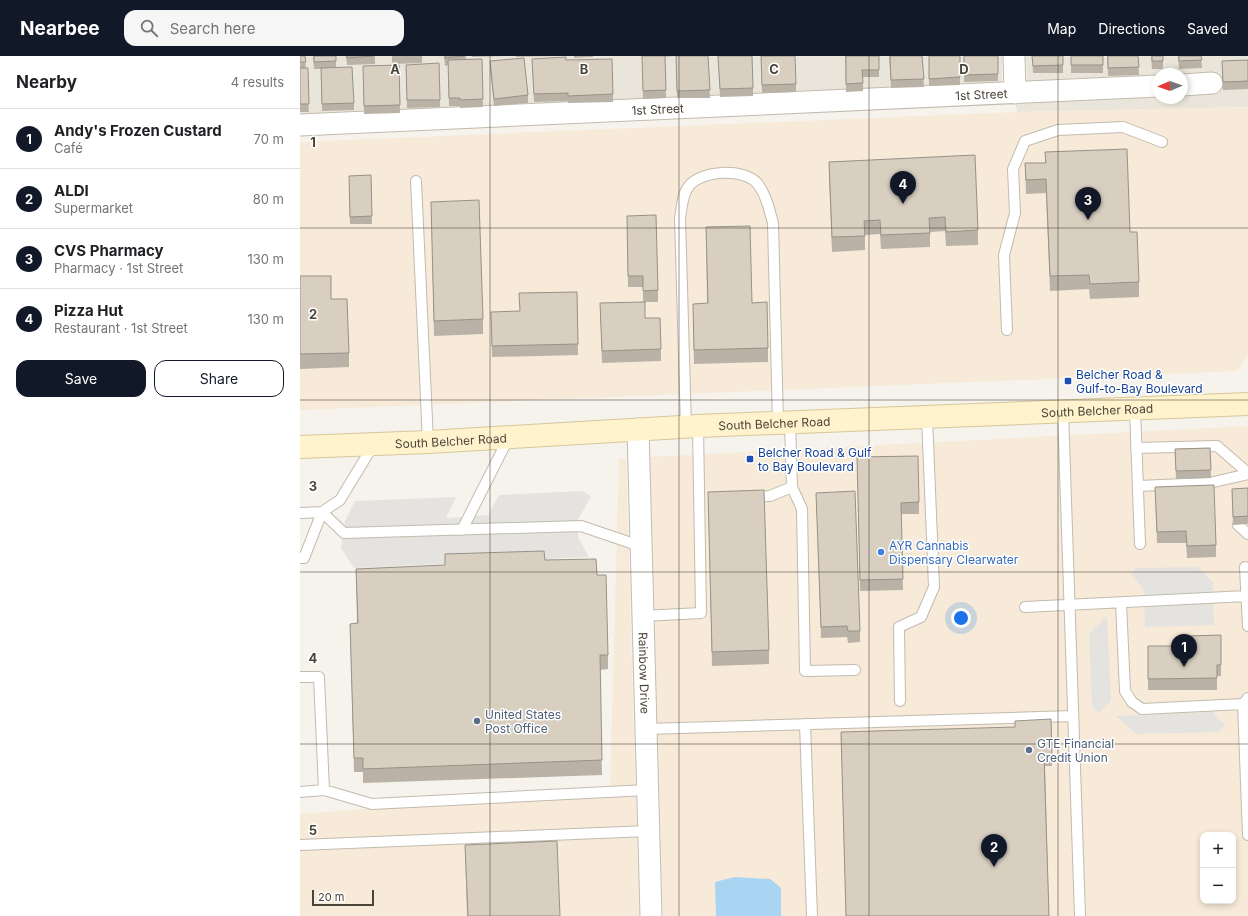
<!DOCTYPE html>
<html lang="en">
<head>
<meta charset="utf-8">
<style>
	body { margin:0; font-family:Inter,sans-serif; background:#f6f6f6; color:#202124 }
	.controls { position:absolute; right:12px; bottom:12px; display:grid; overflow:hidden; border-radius:8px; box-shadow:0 2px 6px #0003 }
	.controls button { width:36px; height:36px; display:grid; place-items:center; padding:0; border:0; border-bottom:1px solid #e0e0e0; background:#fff; color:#202124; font:20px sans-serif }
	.compass { position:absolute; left:852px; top:12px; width:36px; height:36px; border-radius:50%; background:#fff; box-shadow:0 2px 6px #0003; rotate:268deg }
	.scale { position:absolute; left:12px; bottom:10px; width:62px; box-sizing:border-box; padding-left:4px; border:2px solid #4b4439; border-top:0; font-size:11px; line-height:14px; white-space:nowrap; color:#4b4439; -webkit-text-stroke:3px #fff; paint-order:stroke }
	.you { position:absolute; left:661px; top:562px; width:14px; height:14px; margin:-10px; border:3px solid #fff; border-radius:50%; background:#1a73e8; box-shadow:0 0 0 6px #1a73e833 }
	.badge { display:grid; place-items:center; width:26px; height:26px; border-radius:50%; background:#111827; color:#fff; font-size:13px; font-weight:700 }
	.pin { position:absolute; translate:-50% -33px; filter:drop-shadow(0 1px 2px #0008) }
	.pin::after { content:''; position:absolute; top:21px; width:14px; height:12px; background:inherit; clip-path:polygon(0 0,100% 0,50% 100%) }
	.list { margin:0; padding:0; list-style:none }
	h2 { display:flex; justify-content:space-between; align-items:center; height:52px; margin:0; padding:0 16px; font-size:17px }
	h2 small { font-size:13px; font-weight:400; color:#757577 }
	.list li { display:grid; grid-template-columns:26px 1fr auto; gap:12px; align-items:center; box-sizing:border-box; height:60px; padding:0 16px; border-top:1px solid #e0e0e0 }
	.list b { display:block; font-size:15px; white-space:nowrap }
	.list p { margin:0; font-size:13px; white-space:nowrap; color:#757577 }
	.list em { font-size:13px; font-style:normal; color:#757577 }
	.actions { display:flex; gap:8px; padding:12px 16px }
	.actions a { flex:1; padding:9px 0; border:1px solid #111827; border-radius:12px; text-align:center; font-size:14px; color:#111827 }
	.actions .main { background:#111827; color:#fff }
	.icon { flex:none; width:22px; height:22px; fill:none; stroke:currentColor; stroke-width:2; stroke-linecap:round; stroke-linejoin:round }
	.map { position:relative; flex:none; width:948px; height:860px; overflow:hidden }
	header { display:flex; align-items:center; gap:24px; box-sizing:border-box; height:56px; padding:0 20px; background:#111827; color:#fff }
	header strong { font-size:19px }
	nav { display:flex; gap:22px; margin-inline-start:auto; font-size:14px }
	.search { width:280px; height:36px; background:#f6f6f6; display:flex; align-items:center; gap:10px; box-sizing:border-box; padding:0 14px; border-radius:12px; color:#757577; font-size:15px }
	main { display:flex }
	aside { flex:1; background:#fff }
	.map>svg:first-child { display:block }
	.residential { fill:#eae5da }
	.commercial { fill:#f7ead8; fill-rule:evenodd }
	.parking { fill:#e5e3e0 }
	.water { fill:#a9d4f2 }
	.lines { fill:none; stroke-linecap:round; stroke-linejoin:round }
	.lane-casing { stroke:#c2bbae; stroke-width:12 }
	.street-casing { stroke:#c2bbae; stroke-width:23 }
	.secondary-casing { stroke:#d6c79b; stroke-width:24 }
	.lane { stroke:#fff; stroke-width:10 }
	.street { stroke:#fff; stroke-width:21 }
	.secondary { stroke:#fff3cd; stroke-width:22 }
	.wall { fill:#bab2a6 }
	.building { fill:#d8cfc1; stroke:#979187 }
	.grid { fill:none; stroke:#4b4439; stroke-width:1; stroke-opacity:0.55 }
	.transit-dot { fill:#1a4fb4; stroke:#fff; stroke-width:1.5 }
	.shop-dot { fill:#3f7fe0; stroke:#fff; stroke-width:1.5 }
	.service-dot { fill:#5c6f8a; stroke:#fff; stroke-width:1.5 }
	.labels { text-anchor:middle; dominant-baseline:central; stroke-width:3; stroke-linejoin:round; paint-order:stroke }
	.street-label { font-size:12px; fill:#4b4439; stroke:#fff }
	.transit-label { font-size:12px; fill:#164399; stroke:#fff; text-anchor:start }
	.shop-label { font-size:12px; fill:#366cbe; stroke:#fff; text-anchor:start }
	.service-label { font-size:12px; fill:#4e5e75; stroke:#fff; text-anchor:start }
	.grid-label { font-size:13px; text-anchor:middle; font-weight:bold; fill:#4b4439; stroke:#fff; stroke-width:3; stroke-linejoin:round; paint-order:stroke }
</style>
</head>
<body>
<header>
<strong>Nearbee</strong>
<div class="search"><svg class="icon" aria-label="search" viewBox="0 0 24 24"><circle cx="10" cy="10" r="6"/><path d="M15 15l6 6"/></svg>Search here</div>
<nav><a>Map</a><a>Directions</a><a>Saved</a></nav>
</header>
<main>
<aside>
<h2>Nearby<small>4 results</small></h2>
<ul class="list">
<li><span class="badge">1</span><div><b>Andy's Frozen Custard</b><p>Café</p></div><em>70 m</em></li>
<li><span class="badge">2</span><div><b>ALDI</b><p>Supermarket</p></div><em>80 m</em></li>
<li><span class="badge">3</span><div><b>CVS Pharmacy</b><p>Pharmacy · 1st Street</p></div><em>130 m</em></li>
<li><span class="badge">4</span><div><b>Pizza Hut</b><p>Restaurant · 1st Street</p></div><em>130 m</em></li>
</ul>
<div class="actions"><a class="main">Save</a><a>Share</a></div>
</aside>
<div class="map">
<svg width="948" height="860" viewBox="0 0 948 860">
	<rect width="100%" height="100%" fill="#f6f3ec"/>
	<path class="residential" d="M0,0H702V27L0,58Z
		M726,0H948V51L717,56L716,48L858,40V42H882V39L919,37V17L858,18V20L727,26Z"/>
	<path class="commercial" d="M948,51V299L937,315L0,354V86L717,56Z
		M948,370V860H363L350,401ZM903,779H933V845H903Z
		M319,403H326L339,860H0V758L310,734Z"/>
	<path class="parking" d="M282,435L291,440L278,464V481L289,501L54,512L41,492L45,465L55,445L156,441L146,462L188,459L199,439Z
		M898,511L913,526L914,569L845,571L844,533L831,519L836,512Z
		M807,560L811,645L799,657L792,651L789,578Z
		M913,656L925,669L918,676L836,678L816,660Z"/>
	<path class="water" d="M435,821L470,823L481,832V860H416L415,826Z"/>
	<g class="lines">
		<g class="lane-casing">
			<path id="lane" d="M116,125L128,386
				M707,274L704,199L715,157L713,113L725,85L758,74L823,71L862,86
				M835,352L840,488
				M763,355L780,860
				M490,367L492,431L502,453L505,615L555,614
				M386,371L380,162C382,152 382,138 389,130C402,114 443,112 457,127C466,138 469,153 473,167L478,367
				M836,392L917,390L948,417
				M838,430L909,427L948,418
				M451,441L470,440L492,431
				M22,456L44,477L281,470L340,490
				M0,457L22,456L40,444L74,388
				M938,469L948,478
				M162,474L209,381
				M0,502H4L22,456
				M945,511L948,570
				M821,547L825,635L832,646L842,653L943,648
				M725,551L947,540
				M342,560L401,557L398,370
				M0,621H19L24,734L0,736
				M948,642L943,648L948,779
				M600,645L599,571L621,561L634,531L627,361
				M505,668L512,860
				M346,673L773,660
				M24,734L72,748L347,734
				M0,789L348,775"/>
		</g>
		<g class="street-casing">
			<g id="street">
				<path d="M714,0L715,37"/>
				<path d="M882,29L912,27"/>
				<path id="s1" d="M0,69L858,30"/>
				<path id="s2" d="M338,373L351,860"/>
			</g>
		</g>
		<g class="secondary-casing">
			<g id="secondary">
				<path id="s3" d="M0,391L128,386L398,370L948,348"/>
			</g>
		</g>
		<use href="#lane" class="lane"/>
		<use href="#street" class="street"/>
		<use href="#secondary" class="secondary"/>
	</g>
	<path class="wall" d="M0,0H5L9,56H0Z
		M13,0H36V12L54,47V54L22,55L21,13H14Z
		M46,0H75V8L47,9Z
		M92,0H122V7L92,8Z
		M144,0H166V4L182,3L183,51L160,52V50H149L148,9L145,10Z
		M172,0H207L172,1Z
		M216,0H255L216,1Z
		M274,0H293V1L274,2Z
		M342,0H408L410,42H377L376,0L365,1L366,42L343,43Z
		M418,0L453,32V40L420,41Z
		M461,0L496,28V36L462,37Z
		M545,0H579V21H563V35L546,36Z
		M589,0H622L624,31L591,32Z
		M629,0H660V29L629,30Z
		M664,0H698V25L664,26Z
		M732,0H763V17H733Z
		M771,0H803V17H771Z
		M807,0H838L839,19L808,20Z
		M851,0H863V13H852Z
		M878,0H901L902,12L879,13Z
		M266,4L313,38V46L268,47V45L234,46L232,10Z
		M948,4V33L923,34L922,5Z
		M190,5L228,39V47L194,50L190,13Z
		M99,9L100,57L64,58L63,10Z
		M106,9L140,44V51L107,52Z
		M745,96L830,176L839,226V241L790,243L789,233L750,235L746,137L726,138L725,107H745Z
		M529,106L678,174V189L646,190L645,175L630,176V191L581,193L580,178L565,179V194L532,196L529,121Z
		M71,119L72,168H50L49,120Z
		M131,146L183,263V278L134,280Z
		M327,160L358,234V246H343V231H328Z
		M406,171L452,247L468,292V306L394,308L393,263L407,247Z
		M0,220L31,243L49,297V311L0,313Z
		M277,236L278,299L192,301L191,267L219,255Z
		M300,247L361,293V305L302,307Z
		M910,392L911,422L876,423L875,393Z
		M557,401L619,446V458H601L603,534L560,535Z
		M855,431L916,489V501L887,502L886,487H857Z
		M948,432V468L933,469L932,433Z
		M408,436L469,594V608L412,610Z
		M516,437L560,575V586L548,587L547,581L521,582Z
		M245,504L297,519L308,599V613L300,614L302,719L63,727V716H54L50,568H57L56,513L145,509Z
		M921,579V620H917V634H848V590H887V580Z
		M541,676L752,699V710H745L749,860H546Z
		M165,789L260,860H167Z"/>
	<path class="building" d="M0,0H5L6,6H0Z
		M14,0H36V5L14,6Z
		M46,0H73L47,2Z
		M145,0H164L145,2Z
		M342,0H365L366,34L343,35Z
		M376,0H408L410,34L377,35Z
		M418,0H452L453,32L420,33Z
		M461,0H495L496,28L462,29Z
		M546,0H579V14H562L563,27L546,28Z
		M590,0H622L624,23L591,24Z
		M629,0H660V21L629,23Z
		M664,0H698V18L664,19Z
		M732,0H763V9L733,10Z
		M771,0H803V9H771Z
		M808,0H838L839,11L808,12Z
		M852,0H863V5H852Z
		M879,0H901L902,4L879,5Z
		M266,1V4L312,3L313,38L268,40V37L234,38L232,3Z
		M224,2L228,39L194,43L190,5Z
		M182,3L183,43L160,44V42H149L148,4Z
		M948,4V25L923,26L922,5Z
		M139,7L140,44H107L106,9Z
		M99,9L100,49L64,50L63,10Z
		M52,11L54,47L22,48L21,12Z
		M0,12H8L9,48H0Z
		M827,93L830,176H837L839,226L790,228L789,219L750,220L746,123L726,124L725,107H746L745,96Z
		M675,99L678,174L646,176L645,161L629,162L630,177L581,179L580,164L564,165L565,180L532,181L529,106Z
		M71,119L72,160L50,161L49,120Z
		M179,144L183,263L134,265L131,146Z
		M356,159L358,234L343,235V220H328L327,160Z
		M450,170L452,247L467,246L468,292L394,294L393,248L408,247L406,171Z
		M0,220H31V243H47L49,297L0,298Z
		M277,236L278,288L192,290L191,256L220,255L219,237Z
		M345,246V262H360L361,293L302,295L300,247Z
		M910,392L911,414L876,415L875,393Z
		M618,400L619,446L601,447L603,523L560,524L557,401Z
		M914,429L916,489L887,490L886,475L857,476L855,431Z
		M948,432V460L933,461L932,433Z
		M464,434L469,594L412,596L408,436Z
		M555,435L560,575H548L547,570L521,571L516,437Z
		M244,495L245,504L296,503L297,519H306L308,599H300L302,704L63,713V702H54L50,568L58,567L56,513L145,509V498Z
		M921,579V609H917V622L848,623V590H888L887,580Z
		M751,663L752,699H744L749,860H546L541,676L715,671V665Z
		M257,785L260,860H168L165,789Z"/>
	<path class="grid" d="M190,0V860M379,0V860M569,0V860M758,0V860M0,172H948M0,344H948M0,516H948M0,688H948"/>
	<g class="transit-dot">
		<rect x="764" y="321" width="8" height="8" rx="2"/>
		<rect x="446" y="399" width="8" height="8" rx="2"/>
	</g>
	<circle class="shop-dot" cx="581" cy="496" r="4"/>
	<g class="service-dot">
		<circle cx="177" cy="665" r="4"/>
		<circle cx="729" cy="694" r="4"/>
	</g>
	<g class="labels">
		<g class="street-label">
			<text stroke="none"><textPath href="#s1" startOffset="682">1st Street</textPath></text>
			<text stroke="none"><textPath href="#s1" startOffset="358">1st Street</textPath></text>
			<text stroke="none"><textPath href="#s3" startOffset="798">South Belcher Road</textPath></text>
			<text stroke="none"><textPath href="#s3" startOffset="475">South Belcher Road</textPath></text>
			<text stroke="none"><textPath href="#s3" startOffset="151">South Belcher Road</textPath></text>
			<text stroke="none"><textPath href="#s2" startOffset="244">Rainbow Drive</textPath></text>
		</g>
		<g class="transit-label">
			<text x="776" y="318">Belcher Road &amp;<tspan x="776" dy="14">Gulf-to-Bay Boulevard</tspan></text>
			<text x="458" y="396">Belcher Road &amp; Gulf<tspan x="458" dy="14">to Bay Boulevard</tspan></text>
		</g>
		<g class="shop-label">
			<text x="589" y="489">AYR Cannabis<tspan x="589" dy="14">Dispensary Clearwater</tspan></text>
		</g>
		<g class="service-label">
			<text x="185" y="658">United States<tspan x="185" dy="14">Post Office</tspan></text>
			<text x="737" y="687">GTE Financial<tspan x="737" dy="14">Credit Union</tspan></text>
		</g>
	</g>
	<g class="grid-label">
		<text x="95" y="18">A</text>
		<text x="284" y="18">B</text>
		<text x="474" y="18">C</text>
		<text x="664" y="18">D</text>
		<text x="13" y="91">1</text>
		<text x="13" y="263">2</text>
		<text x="13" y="435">3</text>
		<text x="13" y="607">4</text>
		<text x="13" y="779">5</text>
	</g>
</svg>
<div class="controls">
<button>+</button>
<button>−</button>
</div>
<svg class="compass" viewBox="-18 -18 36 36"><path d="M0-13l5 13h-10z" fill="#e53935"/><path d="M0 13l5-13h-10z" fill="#757577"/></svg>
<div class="scale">20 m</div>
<div class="you"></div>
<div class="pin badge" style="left:884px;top:611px">1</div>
<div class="pin badge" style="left:694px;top:811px">2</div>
<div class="pin badge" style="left:788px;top:164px">3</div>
<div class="pin badge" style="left:603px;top:148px">4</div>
</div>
</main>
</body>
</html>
